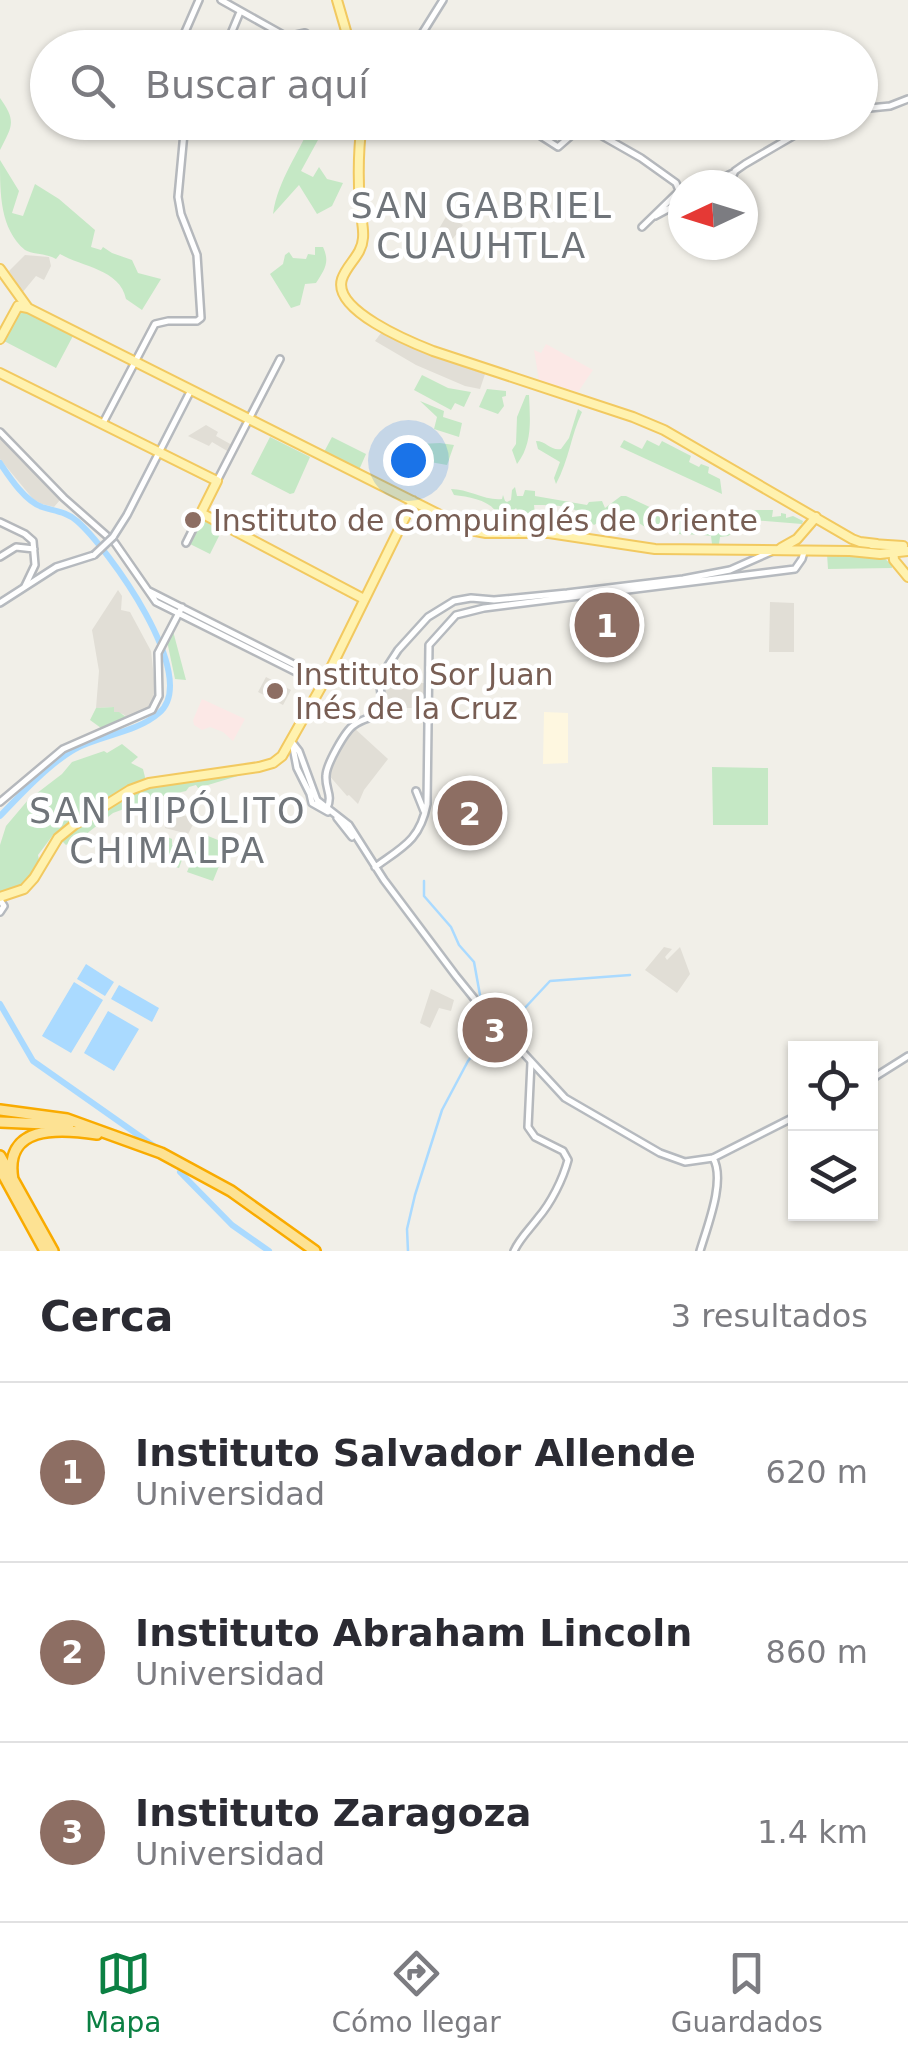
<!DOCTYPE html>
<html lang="es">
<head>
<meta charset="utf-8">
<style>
	body { margin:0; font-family:"DejaVu Sans",sans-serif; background:#f7f7f7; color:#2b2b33 }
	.controls { position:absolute; right:30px; bottom:30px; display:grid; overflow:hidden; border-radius:0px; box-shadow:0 2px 8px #0004 }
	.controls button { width:90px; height:90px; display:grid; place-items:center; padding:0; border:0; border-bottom:2px solid #e1e1e2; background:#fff; color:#2b2b33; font:50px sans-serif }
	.compass { position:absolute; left:668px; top:170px; width:90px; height:90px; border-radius:50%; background:#fff; box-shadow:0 2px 8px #0004; rotate:266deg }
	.you { position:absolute; left:408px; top:460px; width:35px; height:35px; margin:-25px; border:8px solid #fff; border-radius:50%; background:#1a73e8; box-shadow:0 0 0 15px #1a73e833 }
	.badge { display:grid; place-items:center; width:65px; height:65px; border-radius:50%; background:#0b8043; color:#fff; font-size:32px; font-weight:700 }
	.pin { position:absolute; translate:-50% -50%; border:5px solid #fff; box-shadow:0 2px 10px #0006 }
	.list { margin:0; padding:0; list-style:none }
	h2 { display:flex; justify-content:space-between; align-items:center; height:130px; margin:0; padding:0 40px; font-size:42px }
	h2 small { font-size:32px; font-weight:400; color:#7c7c81 }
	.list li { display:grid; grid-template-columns:65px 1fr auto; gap:30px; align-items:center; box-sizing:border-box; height:180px; padding:0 40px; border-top:2px solid #e1e1e2 }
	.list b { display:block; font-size:38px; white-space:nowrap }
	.list p { margin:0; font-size:32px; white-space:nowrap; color:#7c7c81 }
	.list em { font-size:32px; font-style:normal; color:#7c7c81 }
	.icon { flex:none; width:55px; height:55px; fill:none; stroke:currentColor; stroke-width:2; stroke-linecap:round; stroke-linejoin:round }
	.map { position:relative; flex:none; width:908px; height:1251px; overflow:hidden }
	.search { position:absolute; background:#fff; box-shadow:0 2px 8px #0004; left:30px; right:30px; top:30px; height:110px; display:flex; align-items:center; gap:25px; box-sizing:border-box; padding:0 35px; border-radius:55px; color:#7c7c81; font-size:38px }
	.sheet { height:670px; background:#fff }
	nav { display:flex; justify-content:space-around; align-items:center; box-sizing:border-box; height:140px; border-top:2px solid #e1e1e2; background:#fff; font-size:28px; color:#7c7c81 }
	nav a { display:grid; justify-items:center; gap:5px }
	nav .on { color:#0b8043 }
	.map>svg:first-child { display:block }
	.commercial { fill:#fef7e0 }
	.education { fill:#e1ded6 }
	.medical { fill:#fce8e6 }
	.green { fill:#c5e8c5 }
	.water { fill:#aadaff }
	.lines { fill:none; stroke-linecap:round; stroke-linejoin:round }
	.stream { stroke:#aadaff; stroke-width:2.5 }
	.river { stroke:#aadaff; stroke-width:6 }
	.tertiary-casing { stroke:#b5b8bc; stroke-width:10 }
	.secondary-casing { stroke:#b6babf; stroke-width:10 }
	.primary-casing { stroke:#f2c960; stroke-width:12 }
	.motorway-casing { stroke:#f9ab00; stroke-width:14 }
	.tertiary { stroke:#fff; stroke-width:5 }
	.secondary { stroke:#fff; stroke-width:5 }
	.primary { stroke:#fff2af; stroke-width:8 }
	.motorway { stroke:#fde293; stroke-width:9 }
	.secondary-bridge-casing { stroke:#b6babf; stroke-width:10; stroke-linecap:butt }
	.secondary-bridge { stroke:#fff; stroke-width:5 }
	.education-dot { fill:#8d6e63; stroke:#fff; stroke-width:4 }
	.labels { text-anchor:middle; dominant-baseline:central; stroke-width:9; stroke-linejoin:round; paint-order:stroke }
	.education-label { font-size:30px; fill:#785e54; stroke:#fff; text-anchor:start }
	.quarter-label { font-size:35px; letter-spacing:2.5px; fill:#70757a; stroke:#fff }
</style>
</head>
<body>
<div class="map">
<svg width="908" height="1251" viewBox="0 0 908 1251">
	<rect width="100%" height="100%" fill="#f1efe8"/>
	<path class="commercial" d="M544,712L568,713V763L543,764Z"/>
	<path class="education" d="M447,215L463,225L449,244L434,237Z
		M25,255L49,257L51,266L44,280L36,276L22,293L16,286L17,283L9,271Z
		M384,329L470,366L477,371H486L480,389L465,386L416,365L375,341Z
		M206,425L218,432L216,436L232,445L229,452L212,442L209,446L188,436Z
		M0,435L60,500L54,507L42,504L33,499L0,459Z
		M118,590L122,596L121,610L130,612L151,651L154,678L158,686L156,700L149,710L129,719L123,714L114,712L113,707L96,708L99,671L92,630Z
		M770,602L794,603V652H769Z
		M388,671L414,677V683H427V708H405L392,704L381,689Z
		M266,677L291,690L283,705L258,692Z
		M353,727L388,759L364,790L358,804L349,795L347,796L327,773L347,734Z
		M459,796L466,804L482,807V820H458Z
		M198,815L188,834L165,828L168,817Z
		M664,947L672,949L665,957L667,960L680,947L690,974L677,993L645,970Z
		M431,989L454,1000L451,1011L439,1008L430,1028L420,1023Z"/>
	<path class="medical" d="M546,344L593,370L578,392L539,380L534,350L541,353Z
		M202,699L245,719L233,741L223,732L210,727L202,730L194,725L193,720Z"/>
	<path class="green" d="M0,98C17,122 12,126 0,150Z
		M311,123H347V125L324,129L301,171L313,177L319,167L327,179L343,183L332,206L317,214L299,185L273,214C278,179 299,154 311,123Z
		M0,160L19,191L12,213L23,216L35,184L59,199L95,230L91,247L101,250L103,247L112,253L132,260L138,273L161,279L142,310L126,299C120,269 82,267 60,254L56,259C46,253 34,255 25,250C0,229 0,194 0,160Z
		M315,247H323C330,262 325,269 316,283L305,284L300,305L291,308L270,274L283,264L285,255L289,252L293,258L306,259L308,254L315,255Z
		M21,307L74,334L56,368L4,341Z
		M422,375L448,388L471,392L464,407L455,403L451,410L414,390Z
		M487,389L506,391V396L502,397L504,406L498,414L479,407Z
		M526,395H529C530,419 533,443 517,464L512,450L516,444L517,417Z
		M420,401L444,411L443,417L462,423L459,437L434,429L437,417Z
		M578,409L582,412C571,435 569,460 556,484L554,478L560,462L538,449L536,441C546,441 551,451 561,449L569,438Z
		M270,437L310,457L294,493L290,494L251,474Z
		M332,437L366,454L359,470L324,452Z
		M624,440L642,449L647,440L659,446L662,441L691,456L689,462L699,467L701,464L709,467L708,473L720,479L722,494L620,447Z
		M440,443L454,445L447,465L402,457L399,445Z
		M515,487L517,496H523L525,490L535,491V496L587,505L589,502L602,501L605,508L621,496H626L656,510L664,511L674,520L717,522L739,515V519L742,518L743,513L757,510H773L772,517L781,516V513L786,514V518L793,516L803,521L802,524L753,520L728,536L720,537L719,544H712L711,536C697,533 678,537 665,530L647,529C640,521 623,517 612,513L594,525L589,521L590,519L588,513C578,513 576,509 566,507C555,505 545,505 534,505L535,514C527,516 520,516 516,508L511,513L501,509L498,515C491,500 470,497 454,495L451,489C468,489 486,501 502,499L503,495L505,501L507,502L511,500L512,490Z
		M201,516L223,528L210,554L188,543Z
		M827,554L883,557L892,565V568L828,569Z
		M173,631L186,680L175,679L167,641Z
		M114,707V712H119L129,719L101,728L90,720L96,708Z
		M122,744L138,757L131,763L143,769L146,781L58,834L53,835L38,855L40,865L26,885L0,893V845L6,826L28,800L62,774L72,762L104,751L107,753Z
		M712,767L768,768V825H713Z
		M261,769L198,788L196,785L189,787L186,791L154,798L113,813L76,842L74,840L66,845L63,842L52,854C72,824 110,801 144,788Z
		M203,834L228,844L213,881L187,872Z
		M163,835L172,839V845L178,846L181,836L187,837L188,843L179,868L154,860Z"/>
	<path class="water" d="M86,964L114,982L105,996L77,979Z
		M74,982L103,1000L71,1053L42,1036Z
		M119,985L159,1008L152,1022L111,999Z
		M108,1011L139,1029L114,1071L84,1053Z"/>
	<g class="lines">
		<path class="stream" d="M424,881V896L451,927L459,945L474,962L480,995L491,1011L499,1016H511L522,1011L550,981L630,975
			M408,1251L407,1229L415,1195L442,1110L468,1061L485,1039L490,1017"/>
		<path class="river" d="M0,463C10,478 25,501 42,507C55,511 67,512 77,521C107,547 202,677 159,713C136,733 101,735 75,749C50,763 20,795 0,816
			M0,1004L33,1061L158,1149
			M180,1172L232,1225L269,1251"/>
		<g class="tertiary-casing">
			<path id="tertiary" d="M221,0L287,37L305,33L328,48
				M178,48L199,0
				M225,48L240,12
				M860,109L890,106L908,99
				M519,122L558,147L583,125L641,158L676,183L680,193
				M708,185L733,173
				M719,185L732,177L735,171L745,164L817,122
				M655,216L683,201
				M642,227L676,194H683
				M103,423L155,324L168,321H197L201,318L197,255L181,214L178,197L185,122
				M0,432L64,498L115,543L156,602L322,685
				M217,481L280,359
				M0,522L25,534L33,541L35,565L25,586
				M186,543L201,513
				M0,557L16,547L34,549
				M149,591L325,680
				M0,802L63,749L152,710L159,696L158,653L182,607
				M514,1251C520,1238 529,1230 538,1218C551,1203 563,1179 568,1160L563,1151L535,1137L528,1127L531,1062
				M700,1251C707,1227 726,1180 713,1158"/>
		</g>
		<g class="secondary-casing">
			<path id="secondary" d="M413,48L443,0
				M113,537L127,515L191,390
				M0,603L56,567L94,555
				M292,742L299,751L317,800L349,825L384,880L456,976L481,1007L565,1098L660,1153L685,1162L713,1158L796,1116
				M292,742L297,768L310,794L312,803L328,812
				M416,791L424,811
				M327,808C333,795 325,789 326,776C326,765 345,731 354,725C363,718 374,718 383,711L380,686L387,667L398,650L428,617L454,601L471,598L494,600L567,593L683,579L730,570L773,551
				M337,818L352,837
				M375,867C403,847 420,840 427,804L429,645L456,615L484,608L795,569L802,559L804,552
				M0,900L4,906L0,912
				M870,1080L908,1056"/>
		</g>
		<g class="primary-casing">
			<path id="primary" d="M337,0L351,48
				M362,122C358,151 358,179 360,208C361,218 364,228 363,238C362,255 347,264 342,279C332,310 410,342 433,351L633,417L664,430L852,539L860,542L877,544
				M0,269L28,308
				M18,306L28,308L470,530L486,533H549L655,549L850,551L880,554L908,551
				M0,339L18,306
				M0,373L217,481L201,513L364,599
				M872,544L903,546
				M893,547L894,560L908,577
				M781,548L797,539L816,517
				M0,897L24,889L34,878L58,838L74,825L130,790L149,783L259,767L273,763L282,756L325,680L413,501"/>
		</g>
		<g class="motorway-casing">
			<path id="motorway" d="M0,1110L67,1119L161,1153L231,1191L315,1251
				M0,1122L69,1125
				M0,1156L53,1251
				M0,1169L45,1251
				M13,1180C3,1125 58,1128 97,1134"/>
		</g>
		<use href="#tertiary" class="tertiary"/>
		<use href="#secondary" class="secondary"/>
		<use href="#primary" class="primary"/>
		<use href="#motorway" class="motorway"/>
		<g class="secondary-bridge-casing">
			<path id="secondary-bridge" d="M94,555L113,537"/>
		</g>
		<use href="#secondary-bridge" class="secondary-bridge"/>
	</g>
	<g class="education-dot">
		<circle cx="193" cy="520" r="10"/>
		<circle cx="275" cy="691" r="10"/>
	</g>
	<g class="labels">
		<g class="education-label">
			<text x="213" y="520">Instituto de Compuinglés de Oriente</text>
			<text x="295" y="674">Instituto Sor Juan<tspan x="295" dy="34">Inés de la Cruz</tspan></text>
		</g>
		<g class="quarter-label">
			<text x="482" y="206">SAN GABRIEL<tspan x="482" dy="40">CUAUHTLA</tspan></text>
			<text x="168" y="811">SAN HIPÓLITO<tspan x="168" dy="40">CHIMALPA</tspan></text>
		</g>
	</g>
</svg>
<div class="controls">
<button><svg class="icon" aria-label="locate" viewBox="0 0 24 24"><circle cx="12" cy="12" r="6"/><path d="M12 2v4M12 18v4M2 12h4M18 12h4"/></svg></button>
<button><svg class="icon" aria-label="layers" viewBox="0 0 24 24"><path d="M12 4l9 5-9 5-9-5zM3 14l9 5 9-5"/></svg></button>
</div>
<svg class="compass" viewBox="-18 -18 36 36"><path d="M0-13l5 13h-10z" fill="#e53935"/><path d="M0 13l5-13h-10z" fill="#7c7c81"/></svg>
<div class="you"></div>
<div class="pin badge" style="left:607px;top:625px;background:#8d6e63">1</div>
<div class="pin badge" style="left:470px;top:813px;background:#8d6e63">2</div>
<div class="pin badge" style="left:495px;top:1030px;background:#8d6e63">3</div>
<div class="search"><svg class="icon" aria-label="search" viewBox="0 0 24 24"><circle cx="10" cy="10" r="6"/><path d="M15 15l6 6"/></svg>Buscar aquí</div>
</div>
<section class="sheet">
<h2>Cerca<small>3 resultados</small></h2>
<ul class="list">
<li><span class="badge" style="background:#8d6e63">1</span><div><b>Instituto Salvador Allende</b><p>Universidad</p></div><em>620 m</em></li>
<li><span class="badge" style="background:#8d6e63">2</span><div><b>Instituto Abraham Lincoln</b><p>Universidad</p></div><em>860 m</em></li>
<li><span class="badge" style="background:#8d6e63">3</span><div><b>Instituto Zaragoza</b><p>Universidad</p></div><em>1.4 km</em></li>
</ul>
</section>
<nav>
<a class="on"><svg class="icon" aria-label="map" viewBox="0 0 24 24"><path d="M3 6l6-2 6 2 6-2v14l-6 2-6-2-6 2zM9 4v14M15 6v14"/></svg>Mapa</a>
<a><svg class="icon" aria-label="directions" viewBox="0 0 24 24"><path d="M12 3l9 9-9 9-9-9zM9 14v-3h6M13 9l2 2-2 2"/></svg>Cómo llegar</a>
<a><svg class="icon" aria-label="saved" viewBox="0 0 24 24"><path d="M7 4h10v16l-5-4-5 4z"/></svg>Guardados</a>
</nav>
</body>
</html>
